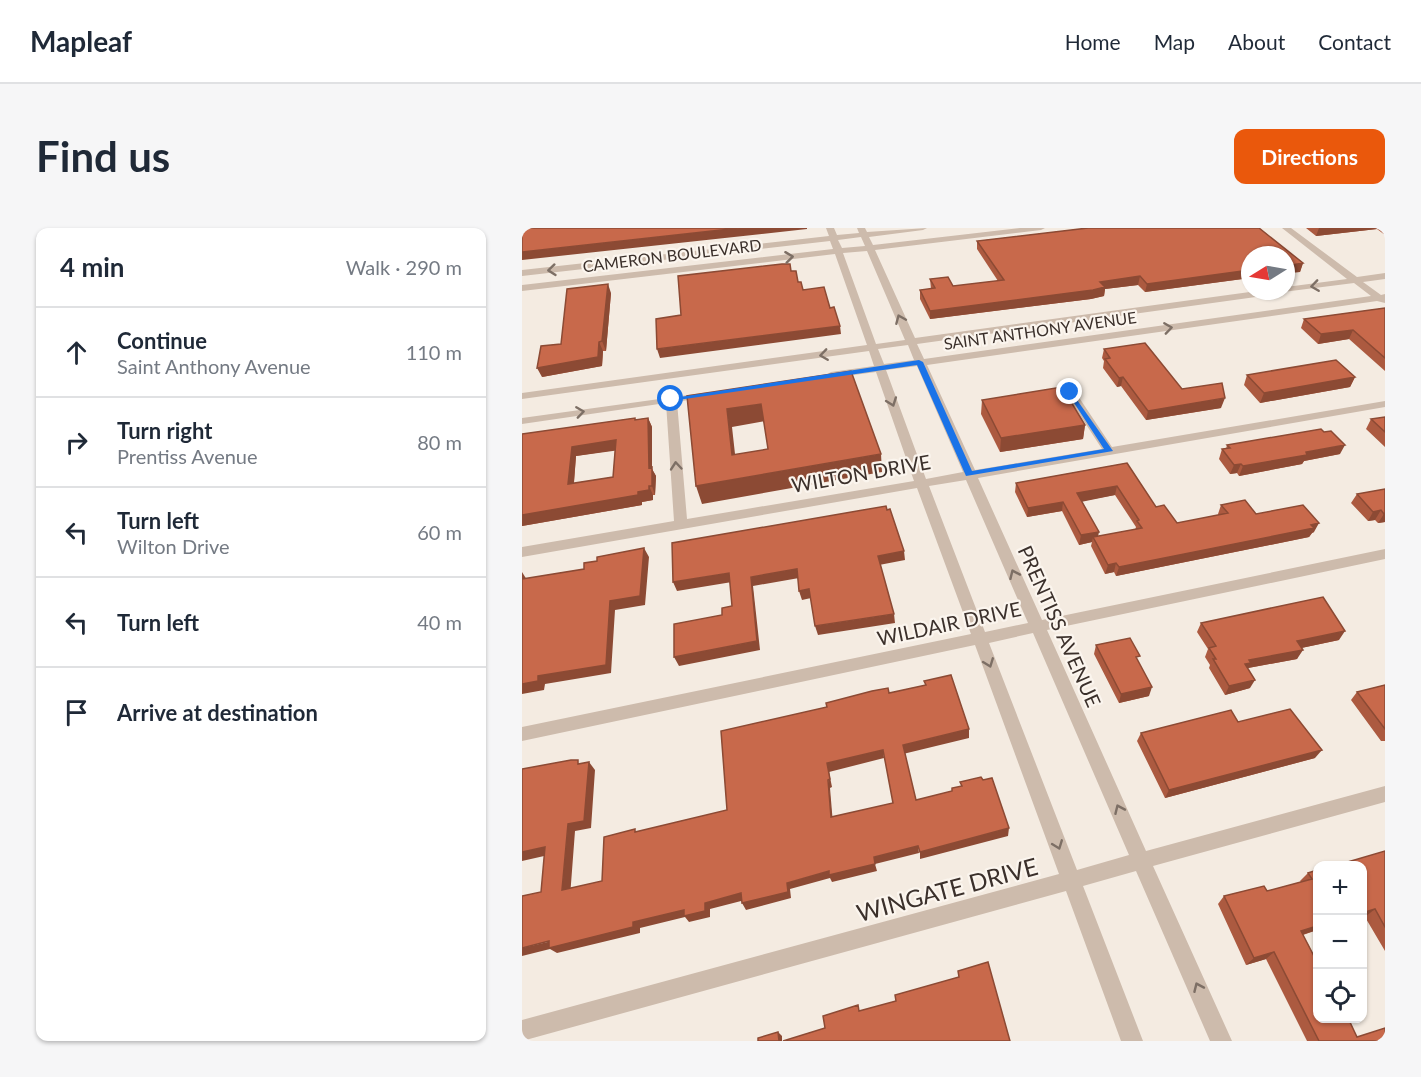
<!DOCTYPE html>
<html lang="en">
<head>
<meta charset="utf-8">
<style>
	body { margin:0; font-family:Lato,sans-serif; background:#f6f6f7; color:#1f2937 }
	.controls { position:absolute; right:18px; bottom:18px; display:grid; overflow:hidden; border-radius:12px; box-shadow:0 2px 4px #0004 }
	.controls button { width:54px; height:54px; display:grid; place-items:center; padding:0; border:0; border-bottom:2px solid #e0e1e3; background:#fff; color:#1f2937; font:30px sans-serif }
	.compass { position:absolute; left:719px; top:18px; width:54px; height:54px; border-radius:50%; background:#fff; box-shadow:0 2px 4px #0004; rotate:259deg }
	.stop { position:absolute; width:18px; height:18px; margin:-14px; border:4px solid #1a73e8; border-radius:50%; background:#fff }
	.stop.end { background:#1a73e8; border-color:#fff; box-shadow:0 2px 6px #0008 }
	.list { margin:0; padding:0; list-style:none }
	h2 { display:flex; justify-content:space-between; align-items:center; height:78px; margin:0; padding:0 24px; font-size:26px }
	h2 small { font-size:20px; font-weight:400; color:#747a83 }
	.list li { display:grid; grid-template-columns:39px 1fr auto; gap:18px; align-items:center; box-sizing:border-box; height:90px; padding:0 24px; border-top:2px solid #e0e1e3 }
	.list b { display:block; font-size:22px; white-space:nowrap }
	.list p { margin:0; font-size:20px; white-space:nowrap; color:#747a83 }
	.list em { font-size:20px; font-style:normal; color:#747a83 }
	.icon { flex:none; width:33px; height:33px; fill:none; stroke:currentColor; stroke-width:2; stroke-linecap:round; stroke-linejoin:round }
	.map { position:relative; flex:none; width:863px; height:813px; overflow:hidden; border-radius:12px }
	header { display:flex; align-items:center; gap:36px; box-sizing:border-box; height:84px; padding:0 30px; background:#fff; border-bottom:2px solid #e0e1e3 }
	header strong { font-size:28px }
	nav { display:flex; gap:33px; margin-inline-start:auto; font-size:21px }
	.intro { display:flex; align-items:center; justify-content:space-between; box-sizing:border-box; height:144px; padding:0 36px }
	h1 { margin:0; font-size:42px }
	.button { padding:15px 27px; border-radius:12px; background:#ea580c; color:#fff; font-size:21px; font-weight:700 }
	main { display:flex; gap:36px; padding:0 36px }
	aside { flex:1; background:#fff; border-radius:12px; box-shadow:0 2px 4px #0004 }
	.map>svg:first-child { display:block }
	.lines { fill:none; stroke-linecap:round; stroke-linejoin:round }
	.minor { fill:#cdbbac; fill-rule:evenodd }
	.wall { fill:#ac5a40; fill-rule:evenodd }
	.shaded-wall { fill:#8c4a34 }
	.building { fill:#c8694b; stroke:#8c4a34; stroke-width:1.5; fill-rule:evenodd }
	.oneway { stroke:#7d6f65 }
	.route { fill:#1a73e8 }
	.labels { text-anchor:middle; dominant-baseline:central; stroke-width:4.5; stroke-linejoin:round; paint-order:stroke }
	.far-street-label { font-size:16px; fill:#3b302b; stroke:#fbf5ee }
	.street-label { font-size:20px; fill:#3b302b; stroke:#fbf5ee }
	.near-street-label { font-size:24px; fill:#3b302b; stroke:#fbf5ee }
</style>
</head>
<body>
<header>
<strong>Mapleaf</strong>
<nav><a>Home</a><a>Map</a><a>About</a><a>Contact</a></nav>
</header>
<div class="intro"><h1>Find us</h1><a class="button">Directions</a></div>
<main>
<aside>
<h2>4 min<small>Walk · 290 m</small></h2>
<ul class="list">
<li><svg class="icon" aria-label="ahead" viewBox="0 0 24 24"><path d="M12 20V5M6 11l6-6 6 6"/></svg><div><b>Continue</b><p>Saint Anthony Avenue</p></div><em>110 m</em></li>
<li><svg class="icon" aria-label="right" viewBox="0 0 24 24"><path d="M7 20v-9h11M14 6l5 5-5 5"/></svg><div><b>Turn right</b><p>Prentiss Avenue</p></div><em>80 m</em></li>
<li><svg class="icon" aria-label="left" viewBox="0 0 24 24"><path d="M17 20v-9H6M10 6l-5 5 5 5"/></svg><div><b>Turn left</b><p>Wilton Drive</p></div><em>60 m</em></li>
<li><svg class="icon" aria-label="left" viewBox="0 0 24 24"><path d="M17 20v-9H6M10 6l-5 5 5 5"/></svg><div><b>Turn left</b></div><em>40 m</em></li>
<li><svg class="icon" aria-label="arrive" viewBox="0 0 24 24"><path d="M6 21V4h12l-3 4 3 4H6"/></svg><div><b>Arrive at destination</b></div></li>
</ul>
</aside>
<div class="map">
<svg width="863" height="813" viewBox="0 0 863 813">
	<rect width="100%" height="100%" fill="#f4ebe1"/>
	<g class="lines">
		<path class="minor" d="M304,0H312L315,7L337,5L335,0H343L345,4L405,0L401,2L347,9L351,17L498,0H523L519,2L353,22L393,110L735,63H760L755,66L395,116L402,131L849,68L832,55L761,64L764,63V59L825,51L760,0H769L835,49L863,45V51L841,54L859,67L863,66V75L855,73L405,137L453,242L580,221L543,164L548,161L552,162L590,219L863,173V179L456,250L520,392L863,321V331L525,402L624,623L863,558V574L631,638L710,813H688L614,643L561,658L621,813H599L544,663L0,813V792L537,646L453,417L0,513V499L449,406L395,260L0,329V319L152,293L144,175L0,196V190L188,164V168L155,174L165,291L392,253L354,144L309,150L304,147L309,144L352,138L347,123L0,171V165L345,117L313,26L0,63V57L311,21L308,13L0,48V42L307,8ZM339,9L343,18L320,20L316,12ZM345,23L383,112L354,116L321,25ZM386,117L392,132L362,136L356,121ZM395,138L441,244L404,251L364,142ZM444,252L506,395L463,404L407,258ZM511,405L607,627L555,642L467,415Z"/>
	</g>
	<path class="wall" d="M566,0H737L781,35L778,44L764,45V27H728V50L623,64L616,57L583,61L582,68L569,71L408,91L398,71V62L409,61L408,51L426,49L431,58L476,53L455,21V13Z
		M784,0H863V7L855,1L794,8Z
		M89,65L84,123H81L80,138L20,149L39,116Z
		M863,80V143L827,111L796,116L779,100L782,91Z
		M582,121L660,161L699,180L624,192L599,158L595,159L581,140L582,133L580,130Z
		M725,147L833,149L828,159L738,175L722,157Z
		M460,172L563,197L561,211L478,224L459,186Z
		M863,189V219L844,201L849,191Z
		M126,190L130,199V241L134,248L133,267H131V272L120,274V277L0,298V206ZM93,222L91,249L52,255L54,228Z
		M705,217L818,226L782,233L780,236L717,248L715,245L708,246L697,231L700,221H704Z
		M605,235L634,279L655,295L697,287L696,286L699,277L734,286L792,304L790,305L787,309L594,348L592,344L583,346L569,318L570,314L557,317L540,283L505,289L493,264L494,255ZM593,267L614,299L613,302L576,308L560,273Z
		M863,261V294L856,295L853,292L846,293L829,275L835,266Z
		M679,395L817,412L779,420L775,431L726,440L728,460L703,467L687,440L688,437L683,429L686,421L675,404Z
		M574,417L616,433L627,468L597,475L572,426Z
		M863,457V513H859L829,472L835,464Z
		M716,494L793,530L643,570L615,513L619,505Z
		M863,623V723L843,689Z
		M795,642V702L781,707L835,809L863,813H785L744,731L724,737L696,676L702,668L745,663L779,654L778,653L786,645Z"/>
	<path class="shaded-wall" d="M217,0H285V1L0,32V24Z
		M797,0H856L855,1L794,8Z
		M781,35L778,44L764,45V38Z
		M728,42V50L623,64L625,56Z
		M618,48L616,57L583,61L582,68L569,71L408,91V83L578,54Z
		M86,56L89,65L84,123L80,113Z
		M318,98L319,106L138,130L135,121Z
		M831,102L827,111L796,116L799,106Z
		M77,114L81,123L80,138L20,149L15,140Z
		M601,149L599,158L595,159L597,150Z
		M833,149L828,159L738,175L742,165Z
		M703,170L699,180L624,192L626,183Z
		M239,176L243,193L210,199L215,244L210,227L205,181Z
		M126,190L130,199V241L134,248L133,267L130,258L127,240Z
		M563,197L561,211L478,224L479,210Z
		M94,212L98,222L54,228L51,265L46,256L50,219Z
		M823,217L818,226L782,233L780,236L717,248L721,238L784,224Z
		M359,226L360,244L180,276L174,258Z
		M719,236L715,245L708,246L712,237Z
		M127,258L131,267V272L120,274V277L0,298V287L116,264Z
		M595,258L593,267L554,275L555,265Z
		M541,274L540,283L505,289L506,280Z
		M859,282L853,292L846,293L851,284Z
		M863,285V294L856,295L862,286Z
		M797,295L792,304L790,305L787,309L594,348L597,339Z
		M577,304L575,313L571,309L570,314L557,317L559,307Z
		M122,320L127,329L123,377L93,382L89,445L23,456L22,462L0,466V456L16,448L88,373Z
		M382,323L383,332L357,337L356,328Z
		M594,335L592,344L583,346L586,337Z
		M275,341L277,350L231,358L238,422L157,438L152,429L235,413L229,349Z
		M0,344L5,352L0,355Z
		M207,345L210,354L155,363L151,354Z
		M287,361L289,370L280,372L277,363Z
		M372,386L373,395L296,407L293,398Z
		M823,403L817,412L770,422L775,413Z
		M781,422L775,431L726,440L724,444L723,436L727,432Z
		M733,452L728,460L703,467L707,458Z
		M630,459L627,468L597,475L599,466Z
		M447,501V510L381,526V517Z
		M361,522L362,530L307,544L310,559L308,560L311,596L309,589L305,535Z
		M800,522L793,530L643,570L647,562Z
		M67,534L73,542L69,600L53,603L48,669L40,662L46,596Z
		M487,600L486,608L398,631V624Z
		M396,618L397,625L353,636L352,629Z
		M23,619L31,626L0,633V624Z
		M353,636L355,643L310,654L308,650L268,661L269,670L224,682L220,675L265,655L307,643Z
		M219,665L223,672L188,681V689L167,694L163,689L118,700V705L35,725L28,721L0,728V720L111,694Z
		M853,681L843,689H840V685Z
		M795,698V702L770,710L779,703Z
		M752,724L744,731L724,737L732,730Z
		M256,804L260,808V813H257Z"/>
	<path class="building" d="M0,0H217L0,24Z
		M566,0H737L781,35L764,38V27H728V42L625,56L618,48L578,54L583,59L571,62L408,83L398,62L413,60L408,51L426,49L431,58L482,52L455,13Z
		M260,36H268L269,43H274L276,54H279L281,62L302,59L308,80L312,79L318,98L135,121L134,91L159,87L156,48Z
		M86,56L80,113L77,114L76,129L15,140L19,118L39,116L45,61Z
		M863,80V130L831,102L799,106L782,91Z
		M623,115L660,161L700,155L703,170L626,183L601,149L597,150L583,131L588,130L582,121Z
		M814,132L833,149L742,165L725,147Z
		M329,143L359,226L174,258L165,168ZM239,176L246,221L210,227L205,181Z
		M540,159L563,197L479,210L460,172Z
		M863,189V204L849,191Z
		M113,190V192L126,190L127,240L130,239V258H127V262L116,264V267L0,287V206ZM94,212L91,249L46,256L50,219Z
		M799,201L802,204L809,203L823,217L784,224L785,227L721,238L719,236L712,237L700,221L708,220L705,217Z
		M605,235L634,279L642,277L655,295L706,285L699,277L723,272L734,286L781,277L797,295L789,297L792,300L597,339L594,335L586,337L571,309L620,300L615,293L617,292L595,258L555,265L577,304L559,307L541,274L506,280L494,255Z
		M863,261V285L862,286L859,282L851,284L835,266Z
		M364,278L365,282L368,281L382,323L356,328L372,386L293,398L287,361L277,363L275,341L229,349L235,413L152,429V396L200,387V380L210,378L207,345L151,354L150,315Z
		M122,320L118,368L88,373L84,437L16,448V453L0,456V351L62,341V335L75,333V329Z
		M801,369L823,403L775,413L781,422L727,432L729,435L723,436L733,452L707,458L691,431H694L687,420L694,418L679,395Z
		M608,410L618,428L614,429L630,459L599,466L574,417Z
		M429,447L447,501L381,517L394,572L430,563V560L440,558L438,554L459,549L461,552L470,550L487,600L398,624L396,618L352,629L353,636L307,647V643L265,655L266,664L220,675L219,665L183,675V683L162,688V682L111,694V699L27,720V713L0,720V668L19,664L23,619L0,624V541L49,532H56V536L67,534L62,593L46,596L40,662L80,653L82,609L113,601V604L205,582L199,503L305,479L304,475L350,463L366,460L367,465L404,457L402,453ZM361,522L371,575L309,589L306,552L308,551L305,535Z
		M863,457V501L835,464Z
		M768,481L800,522L647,562L619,505L709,482L716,494Z
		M863,623V699L853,681L840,685V638H812Z
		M795,642V698L779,703L795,734V790H826L835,809L863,800V813H797L752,724L732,730L702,668L742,658L745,663L790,651L786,645Z
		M466,734L488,813H261L303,800L301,788L336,777L337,783L374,773L373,767L437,749L436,743Z
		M256,804L257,813H236V810Z"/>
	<defs><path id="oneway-chevron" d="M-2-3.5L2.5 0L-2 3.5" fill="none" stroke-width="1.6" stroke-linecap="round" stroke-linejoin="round" transform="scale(1.5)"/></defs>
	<g class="oneway">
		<use href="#oneway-chevron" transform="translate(267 29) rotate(-7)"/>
		<use href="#oneway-chevron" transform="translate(30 42) rotate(174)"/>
		<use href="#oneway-chevron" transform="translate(793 58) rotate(172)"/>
		<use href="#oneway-chevron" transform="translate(378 91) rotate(-113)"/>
		<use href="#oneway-chevron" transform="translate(646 100) rotate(-8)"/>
		<use href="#oneway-chevron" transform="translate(302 127) rotate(172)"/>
		<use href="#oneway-chevron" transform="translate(370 174) rotate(70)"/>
		<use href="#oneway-chevron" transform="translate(58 184) rotate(-8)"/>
		<use href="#oneway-chevron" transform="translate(154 238) rotate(-95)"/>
		<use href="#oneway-chevron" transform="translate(492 346) rotate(-114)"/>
		<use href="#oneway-chevron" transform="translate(467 435) rotate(69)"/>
		<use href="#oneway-chevron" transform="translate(597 581) rotate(-114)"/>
		<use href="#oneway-chevron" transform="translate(536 617) rotate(69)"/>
		<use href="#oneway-chevron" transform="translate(676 759) rotate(-114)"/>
	</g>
	<path class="route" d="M397,132L401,134L450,243L582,221L545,164L548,162L591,223L444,248L395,137L149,173L145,171Z"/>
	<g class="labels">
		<g class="far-street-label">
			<text transform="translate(150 27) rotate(-7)">CAMERON BOULEVARD</text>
			<text transform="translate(518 102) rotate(-8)">SAINT ANTHONY AVENUE</text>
		</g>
		<g class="street-label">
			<text transform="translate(339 245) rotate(-10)">WILTON DRIVE</text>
			<text transform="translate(427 395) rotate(-12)">WILDAIR DRIVE</text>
			<text transform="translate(538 398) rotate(66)">PRENTISS AVENUE</text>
		</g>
		<g class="near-street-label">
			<text transform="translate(425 661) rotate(-15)">WINGATE DRIVE</text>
		</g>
	</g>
</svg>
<div class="controls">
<button>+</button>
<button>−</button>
<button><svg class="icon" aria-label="locate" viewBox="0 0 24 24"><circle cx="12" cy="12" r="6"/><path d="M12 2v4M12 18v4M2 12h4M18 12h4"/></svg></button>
</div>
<svg class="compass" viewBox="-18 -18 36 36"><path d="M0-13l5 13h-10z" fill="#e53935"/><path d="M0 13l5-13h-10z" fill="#747a83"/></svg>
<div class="stop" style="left:149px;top:171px"></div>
<div class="stop end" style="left:548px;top:164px"></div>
</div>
</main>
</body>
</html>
